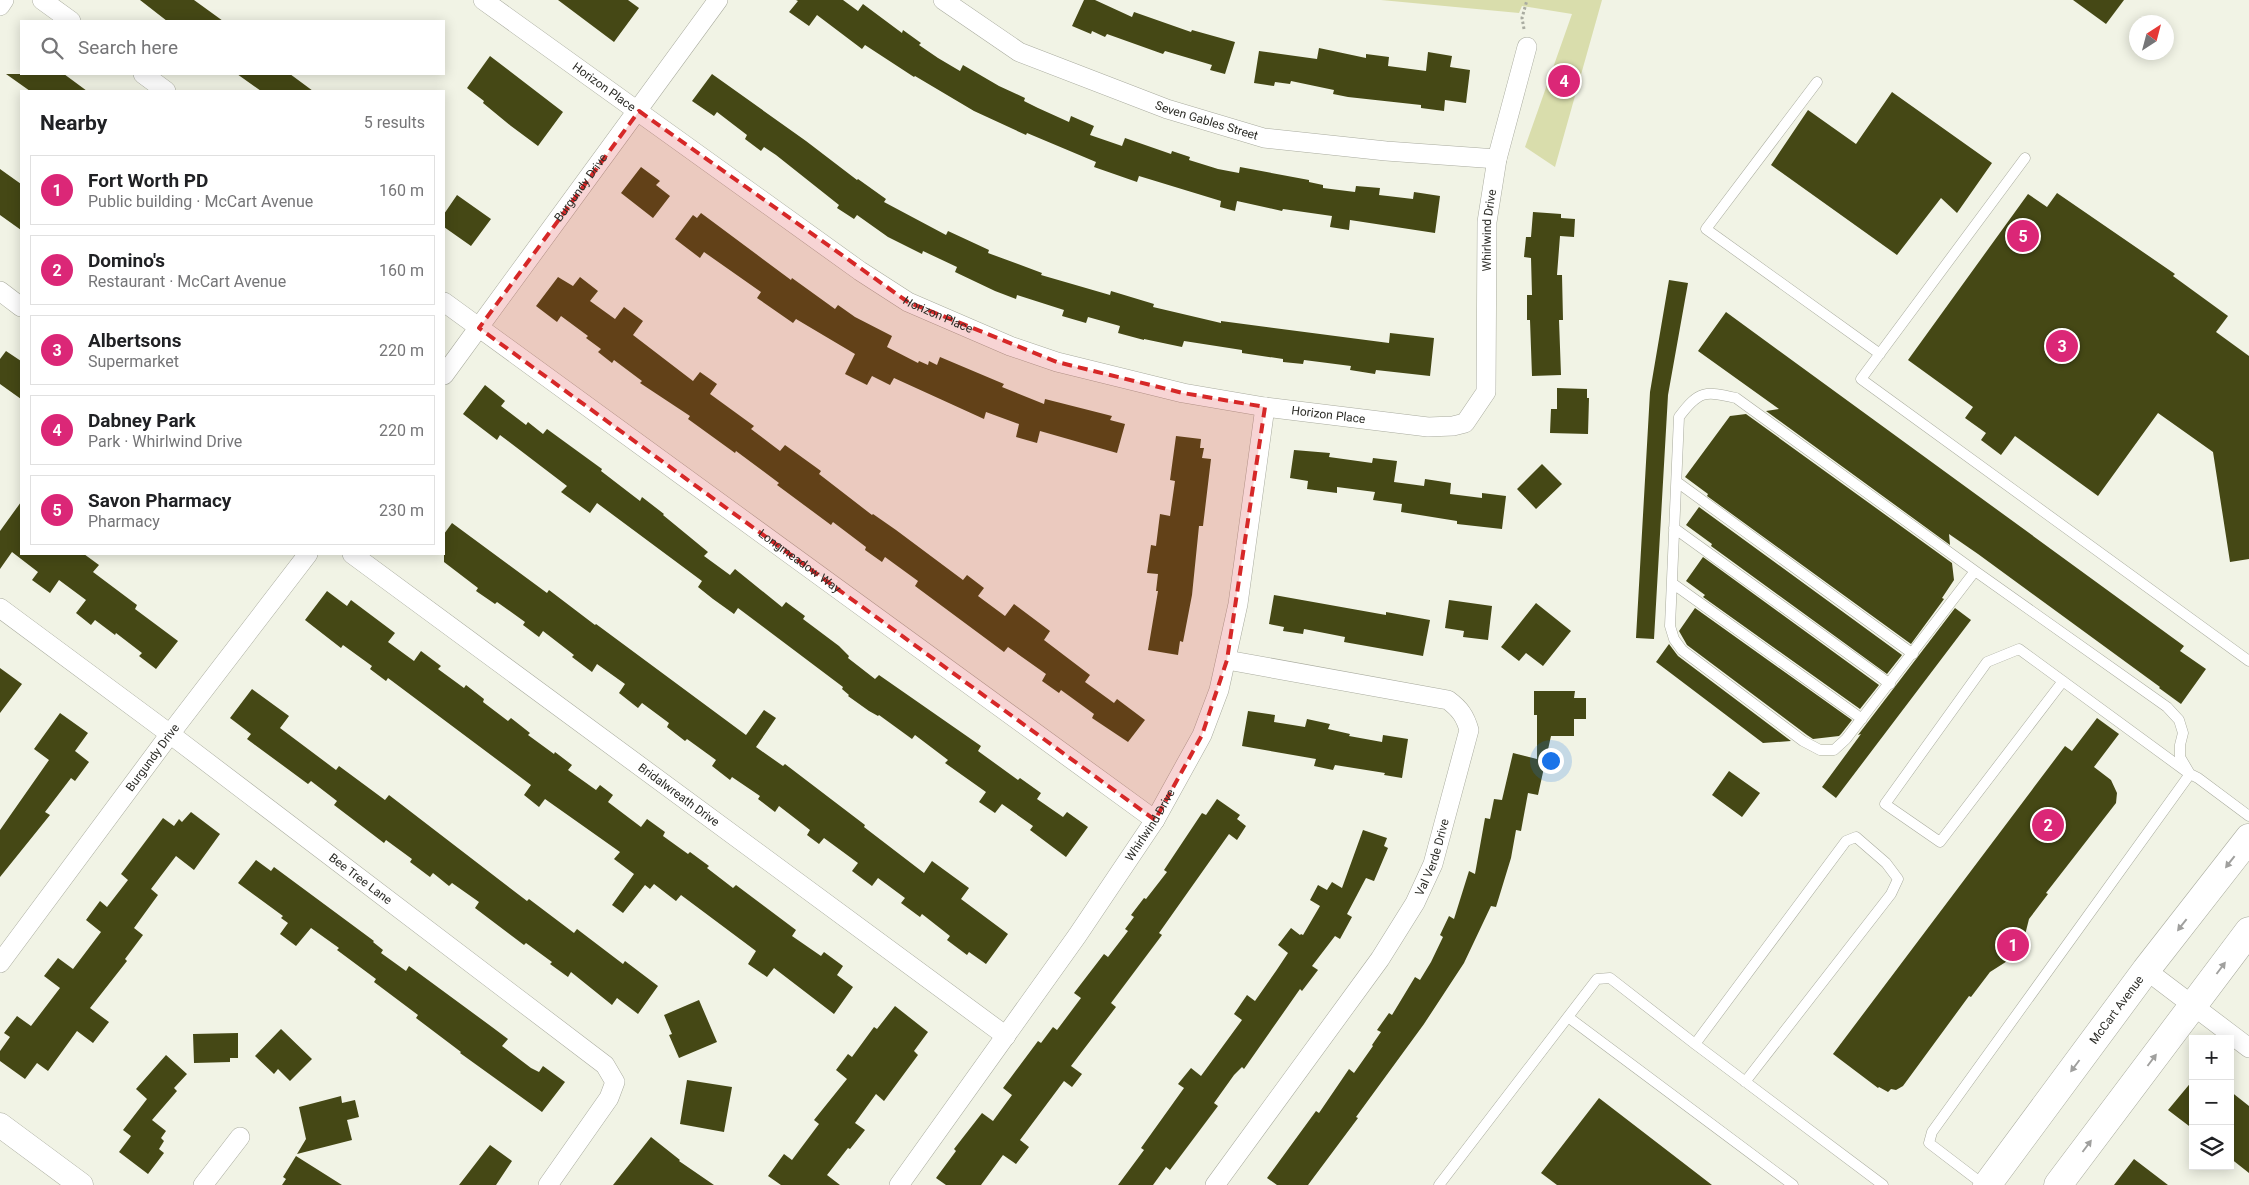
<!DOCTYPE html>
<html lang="en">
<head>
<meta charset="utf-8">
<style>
	body { margin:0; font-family:Roboto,sans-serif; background:#f6f6f6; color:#202124 }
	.controls { position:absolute; right:15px; bottom:15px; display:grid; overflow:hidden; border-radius:0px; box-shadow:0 2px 12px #0003 }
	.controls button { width:45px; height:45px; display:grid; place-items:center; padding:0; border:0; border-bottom:1px solid #e0e0e0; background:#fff; color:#202124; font:25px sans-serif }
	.compass { position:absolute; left:2129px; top:15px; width:45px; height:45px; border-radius:50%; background:#fff; box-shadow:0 2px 12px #0003; rotate:36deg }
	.you { position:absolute; left:1550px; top:760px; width:18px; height:18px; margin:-12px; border:4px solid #fff; border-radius:50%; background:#1a73e8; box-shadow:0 0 0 8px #1a73e833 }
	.badge { display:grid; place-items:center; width:32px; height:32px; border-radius:50%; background:#db2777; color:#fff; font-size:16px; font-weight:700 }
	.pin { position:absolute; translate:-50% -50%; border:2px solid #fff; box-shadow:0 1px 5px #0006 }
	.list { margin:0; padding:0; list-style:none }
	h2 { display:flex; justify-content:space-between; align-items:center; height:65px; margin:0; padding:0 20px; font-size:21px }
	h2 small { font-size:16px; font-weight:400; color:#757577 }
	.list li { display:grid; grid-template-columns:32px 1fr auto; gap:15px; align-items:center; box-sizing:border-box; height:70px; margin:0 10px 10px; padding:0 10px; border:1px solid #e0e0e0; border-radius:0px }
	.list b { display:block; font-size:19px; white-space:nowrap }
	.list p { margin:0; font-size:16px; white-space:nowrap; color:#757577 }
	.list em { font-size:16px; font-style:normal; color:#757577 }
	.icon { flex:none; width:28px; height:28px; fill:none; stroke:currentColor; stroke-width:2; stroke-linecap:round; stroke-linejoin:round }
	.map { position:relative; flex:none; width:2249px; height:1185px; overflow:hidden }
	.search { position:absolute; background:#fff; box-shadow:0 2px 12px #0003; left:20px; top:20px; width:425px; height:55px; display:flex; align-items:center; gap:12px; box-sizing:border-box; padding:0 18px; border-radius:0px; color:#757577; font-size:19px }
	.panel { position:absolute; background:#fff; box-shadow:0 2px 12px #0003; left:20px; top:90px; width:425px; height:465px; border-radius:0px }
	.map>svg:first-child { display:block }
	.green { fill:#d9ddac }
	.building { fill:#454815 }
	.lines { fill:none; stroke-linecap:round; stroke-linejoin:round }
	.service-casing { stroke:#a9ab9e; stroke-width:11 }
	.minor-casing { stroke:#a9ab9e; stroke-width:20 }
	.tertiary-casing { stroke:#a9ab9e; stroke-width:25 }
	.secondary-casing { stroke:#a9ab9e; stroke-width:29 }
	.path { stroke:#a9aba0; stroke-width:3; stroke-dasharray:2.5 2.5; stroke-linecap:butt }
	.service { stroke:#fff; stroke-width:10 }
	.minor { stroke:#fff; stroke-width:19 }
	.tertiary { stroke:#fff; stroke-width:24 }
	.secondary { stroke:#fff; stroke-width:28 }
	.oneway { fill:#a0a09e }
	.marked { fill:#d62828; fill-opacity:0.2; stroke:#d62828; stroke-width:4; stroke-dasharray:10 6; stroke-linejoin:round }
	.labels { text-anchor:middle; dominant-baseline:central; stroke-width:5; stroke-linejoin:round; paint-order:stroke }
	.street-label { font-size:12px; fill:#2d2d28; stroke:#f1f3e5 }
</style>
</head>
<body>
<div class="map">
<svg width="2249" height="1185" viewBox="0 0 2249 1185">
	<rect width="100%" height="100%" fill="#f1f3e5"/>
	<path class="green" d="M1381,0H1602L1555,167L1525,147L1572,14L1522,6L1519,13Z"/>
	<path class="building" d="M140,0H194L223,21H167Z
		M558,0H628L639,8L614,42Z
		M796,0H843L858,11L863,4L902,33L903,30L921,43L919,45L938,58L960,71L963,65L999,86L1025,98L1024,101L1038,108L1069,122L1071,116L1094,126L1090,135L1122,146L1125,138L1171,154L1172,151L1190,157L1189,160L1218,169L1239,173L1240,167L1309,180V182L1323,185V188L1355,192L1356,186L1380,188L1379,195L1413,199L1414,192L1440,196L1435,233L1350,220L1349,230L1330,227L1332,216L1283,209L1282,211L1237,201L1235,211L1220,207L1221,201L1139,176L1137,182L1094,167L1096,162L1027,133L1026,135L974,111L915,76L914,77L865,45L862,49L817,15L809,26L789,12L798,1Z
		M1084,0H1095L1132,17L1134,12L1191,32L1192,30L1235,42L1225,74L1210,70L1212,65L1165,51L1163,54L1107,34L1105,37L1092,31L1091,34L1072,26Z
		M2073,0H2124L2106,24Z
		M1319,48L1366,58V54L1389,57L1388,66L1426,71L1428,52L1452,56L1450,67L1470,70L1466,103L1445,100L1444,111L1421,108V105L1348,97L1333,94L1334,90L1291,81L1290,84L1275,82L1274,86L1254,83L1259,51L1317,59Z
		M490,56L563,112L538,146L511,126L483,103L484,101L467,88Z
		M6,74H64L87,91H30Z
		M237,74H290L313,91H261Z
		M712,74L806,141L857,180L858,179L886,199L884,202L946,235L948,231L989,250L988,253L1042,273L1041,275L1079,286L1110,295L1111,291L1154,304L1153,307L1221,323V321L1389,343L1390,333L1434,338L1430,376L1376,370L1375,374L1350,370L1351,366L1304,360L1303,364L1283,362V359L1242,353V350L1184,341L1182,347L1144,339V340L1118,333L1120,326L1088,317L1086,323L1062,316L1064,310L1017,295L1016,299L995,291L955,272L957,267L923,251L922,254L888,237L857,215L854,219L837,208L839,205L776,155L764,147L761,151L745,139L747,135L717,112L714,116L692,101Z
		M1892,92L1992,163L1957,213L1941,198L1897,255L1771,165L1808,110L1856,144Z
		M641,167L660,181L656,185L670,196L653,218L621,193Z
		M0,169L21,184V230L0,215Z
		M2057,193L2175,274L2173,276L2228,316L2216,332L2249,356V559L2230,562L2213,452L2158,413L2098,496L2015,436L2001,455L1981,440L1986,433L1965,418L1973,407L1908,360L2028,194L2047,207Z
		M457,195L491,219L471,246L444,227V214Z
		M1533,212L1561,214V218L1575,219L1574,237L1560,236L1557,275H1562L1563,320H1559L1561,375L1532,376L1530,320H1527V295H1532L1531,258L1524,257L1526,237H1531Z
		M701,213L791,280L792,278L835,309L838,305L855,317L892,336L887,347L918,363L919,361L928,365L929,361L937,365L940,357L1004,384L1002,387L1044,404L1045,399L1112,416L1110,420L1125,424L1117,453L1040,431L1037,443L1016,437L1019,424L986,412L984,419L894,378L890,385L872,376L867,385L845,374L855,354L796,319L793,323L757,298L761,292L704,252L700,258L675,239L693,215L697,218Z
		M558,277L573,286L580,277L598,291L590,301L615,319L624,307L643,321L633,335L693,381L700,372L717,384L710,394L754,426L751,429L780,451L785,445L821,471L819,474L872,515L873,514L896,530L963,580L967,575L984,588L978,596L1005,616L1014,604L1050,631L1044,640L1090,675L1085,682L1114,703L1117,699L1145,720L1128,742L1092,718L1094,714L1061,690L1059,693L1042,681L1046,674L1008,647L1004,652L915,586L918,581L885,557L882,562L865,550L866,547L833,522L831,525L777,485L779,483L736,451L735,453L688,419L690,416L640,383L642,381L614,360L612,363L598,352L601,349L586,338L588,336L561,316L557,322L536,306Z
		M1669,280L1688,283L1668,395L1654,639L1636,638L1650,392Z
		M1726,312L2184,646L2180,651L2206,669L2181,704L2159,688L2160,687L1978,554L1949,534L1950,545L1766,411L1779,409L1698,351Z
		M6,351L21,361V399L0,384V359Z
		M485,385L505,401L501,406L526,425L528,422L543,434L547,429L602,469L601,471L640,501L642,497L664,514L663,515L708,552L704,556L730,575L735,569L782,607L786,602L805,616L803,619L839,646L849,656L848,658L875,679L879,675L981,746L978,751L1018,780L1020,778L1041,793L1037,799L1063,817L1067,812L1088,827L1066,857L1030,830L1033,826L1002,804L995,813L979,802L986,792L945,763L948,760L915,735L912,739L879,715L878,716L869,711L848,696L849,695L842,689L843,687L738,608L734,614L713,599L698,587L702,581L597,503L590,513L561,492L567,486L500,435L497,440L463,414Z
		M1557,388L1587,389V398H1589L1588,434L1550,433L1551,409H1557Z
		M1746,414L1952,563L1954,580L1942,598L1944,599L1911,644L1707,496L1708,494L1685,477L1730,416Z
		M1176,436L1201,439L1200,448H1204L1202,458L1211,459L1203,526H1199L1192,595L1183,642L1180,641L1178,655L1148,650L1158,591H1156L1158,574L1147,573L1151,545L1156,546L1160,514L1170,516L1175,481L1170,480Z
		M1294,450L1330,453L1329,457L1372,463L1373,458L1397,461L1394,482L1424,486L1425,479L1451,483L1450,494L1482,498V493L1506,496L1502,529L1457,524V521L1401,512L1402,504L1373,500L1375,492L1337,487V493L1307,489L1308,481L1290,478Z
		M1542,464L1562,484L1536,509L1517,489Z
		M21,502V554H84L99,565L93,572L137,605L135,609L178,641L156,669L139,656L142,653L116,633L115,635L95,620L91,625L76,613L86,600L59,580L50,593L32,580L38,572L12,552L0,569V531Z
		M1699,507L1902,655L1887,674L1711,546L1712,544L1686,525Z
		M452,523L547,593L549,590L595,625L596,624L746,735L764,710L776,718L756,747L783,766L785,764L865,825L864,827L924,873L932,861L969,888L961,899L1008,934L986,964L969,952L967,955L947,940L950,936L922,914L920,917L901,903L905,898L878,878L872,886L852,871L858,863L824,838L819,844L807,835L810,830L779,806L775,812L758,799L760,796L732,777L730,780L712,766L716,760L687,739L685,741L667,727L669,723L642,703L638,708L619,693L625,684L597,664L592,672L572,657L574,655L543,631L539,637L523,625L525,622L497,602L495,604L476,591L478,588L444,562V534Z
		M1703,557L1879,685L1860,709L1703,597L1705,595L1686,581Z
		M327,591L347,606L351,600L395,633L388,642L414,661L421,651L441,666L438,669L464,688L466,685L484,699L483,702L508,721L511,718L530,733L528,735L554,754L555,752L572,765L568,770L596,790L600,785L613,795L608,802L641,827L647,819L665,832L663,836L688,854L690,852L709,866L707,868L733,888L736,885L796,930L792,936L821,956L824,952L843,966L837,975L853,987L834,1014L774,968L767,977L748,964L756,951L681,895L676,901L654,884L650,889L645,885L623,913L612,905L634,874L614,859L620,852L545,799L539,807L524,795L531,785L388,678L386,681L370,669L372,666L343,645L341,648L305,620Z
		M1274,595L1386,615V612L1430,620L1423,656L1344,642L1345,637L1304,629L1303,634L1283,631L1284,627L1269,624Z
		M1449,600L1492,606L1488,640L1463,637L1464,631L1445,628Z
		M1536,603L1571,631L1543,666L1526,653L1519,661L1501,647Z
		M1695,608L1852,720L1841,734L1839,736L1813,739L1807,735L1687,645L1679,631Z
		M1955,608L1971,620L1836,798L1822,787L1861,734L1858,735Z
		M1669,644L1678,656L1791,741L1763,743L1656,662Z
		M0,668L22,684L0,713Z
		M252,689L289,716L280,728L336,770L339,766L385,800L389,795L527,901L529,899L574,933L577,929L623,964L625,961L658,986L638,1014L617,998L612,1005L571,972L568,977L550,964L552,962L526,943L524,945L475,908L479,902L452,883L449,886L433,873L430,877L410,862L412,859L386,840L384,843L334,805L337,801L311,781L308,784L247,739L251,734L230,718Z
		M1534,691H1575L1574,698H1586V719H1574V736H1551L1538,795L1528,793L1521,831L1516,830L1511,858L1496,907L1491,906L1464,963L1424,1024L1356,1117L1358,1118L1308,1185H1277L1267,1178L1316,1111L1319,1113L1349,1069L1354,1073L1373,1046L1372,1045L1381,1032L1377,1030L1389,1013L1392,1015L1415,977L1420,980L1431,962L1443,937L1440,935L1449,916L1454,919L1469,871L1475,874L1485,818L1490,819L1494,799L1502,800L1513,753L1537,759V715H1534Z
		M1248,711L1275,715L1274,722L1305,727L1307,719L1330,724L1328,729L1350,734L1349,736L1382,742L1383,735L1408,739L1402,778L1384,775L1385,773L1335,765L1333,770L1314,766L1316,759L1242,746Z
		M60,713L88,733L75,751L89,762L75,781L71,778L45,812L50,815L0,877V830L49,760L34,749Z
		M2097,718L2119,734L2094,767L2111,780L2117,793L2116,803L2046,893L2048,894L2029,919L2023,943L2012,958L1990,972L1971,997L1969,996L1903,1086L1896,1090L1891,1089L1888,1092L1879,1087L1878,1088L1833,1054L2065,746L2072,751Z
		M1729,771L1760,793L1742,817L1712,795Z
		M1217,799L1240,815L1237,819L1246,826L1237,840L1229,834L1159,933L1162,935L1111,1003L1116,1007L1071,1066L1082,1074L1072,1087L1064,1081L1020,1140L1029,1147L1016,1164L1003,1155L981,1185H946L936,1178L956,1151L954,1149L982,1113L993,1121L1012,1095L1003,1088L1038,1041L1041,1043L1053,1027L1057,1030L1081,998L1074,993L1104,954L1108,957L1128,931L1125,929L1134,917L1131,915L1144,898L1146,899L1167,872L1164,870L1202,813L1206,815Z
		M191,812L220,834L194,870L176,856L151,889L158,895L134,928L143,935L125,959L127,961L90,1008L109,1022L93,1043L77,1031L48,1071L37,1063L25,1079L0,1061V1051L10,1037L4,1033L17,1016L31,1026L60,988L44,976L58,958L73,969L101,932L86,920L100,901L107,907L128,880L121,874L163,818L174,826L179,819L182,822Z
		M1363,830L1387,838L1384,846L1388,848L1374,881L1366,878L1347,914L1352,917L1340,939L1335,936L1312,966L1318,970L1302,991L1300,989L1244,1069L1242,1067L1234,1075L1214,1103L1218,1106L1170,1170L1166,1167L1153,1185H1118L1144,1150L1141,1148L1184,1088L1178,1084L1191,1068L1201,1076L1242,1020L1234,1014L1247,995L1255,1001L1276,971L1288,953L1278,945L1291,928L1300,935L1301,934L1303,935L1320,906L1310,900L1318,885L1327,890L1332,882L1342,888Z
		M256,860L271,871L274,867L374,941L373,942L383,950L381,953L406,971L409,966L492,1027L508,1039L502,1046L531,1068L539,1072L543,1066L565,1082L542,1112L460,1053L461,1052L416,1018L418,1015L374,982L376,979L337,950L339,948L311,928L296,946L280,934L288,923L281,918L283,916L238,883Z
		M699,1000L717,1042L679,1058L669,1035L672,1034L664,1015Z
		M895,1006L928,1032L914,1051L918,1055L884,1101L876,1094L855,1123L865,1130L850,1149L848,1148L827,1175L840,1185H781L768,1176L784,1154L792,1160L819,1124L814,1120L847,1079L836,1070L848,1054L852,1057L874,1027L877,1029Z
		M281,1029L312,1059L290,1081L278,1069L274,1074L255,1056Z
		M238,1033V1058H230V1062L194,1063L193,1034Z
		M166,1055L187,1074L174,1088L177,1091L152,1120L166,1131L161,1138L164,1141L159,1149L164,1153L148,1174L119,1152L131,1136L123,1130L147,1099L136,1089Z
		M687,1080L732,1087L724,1132L680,1124Z
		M2193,1080V1129L2168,1110Z
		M2230,1091L2249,1106V1173L2230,1158Z
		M341,1096L342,1103L355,1100L359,1117L347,1120L352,1140L297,1154L306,1139L299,1107Z
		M1599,1098L1712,1185H1557L1541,1173Z
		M651,1137L680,1160L679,1161L714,1185H613Z
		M490,1145L512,1161L496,1185H459Z
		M296,1156L342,1185H282L286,1179L283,1177Z
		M2134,1159L2168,1185H2114Z"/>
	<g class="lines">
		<g class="service-casing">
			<path id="service" d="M1817,82L1706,229L1880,354
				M2025,158L1861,379L2249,661
				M1677,482L1913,654
				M1674,528L1890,684
				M1975,571L1736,398C1705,391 1699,390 1679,417L1670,626L1674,639L1682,650L1803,741L1820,750H1834L1846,739L1975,571L2167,707L2179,720L2183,733L2180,745V757L2190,774
				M1672,583L1862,719
				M2063,681L1940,842L1885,804L1987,662L2019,649L2187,772
				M1568,1017L1793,1185
				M1695,1044L1846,841L1856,837L1886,863L1898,879L1891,894L1745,1082
				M1439,1185L1597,979L1610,978L1695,1044L1883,1185
				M1984,1185L1929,1143L1932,1132L2190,774L2198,778L2249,816"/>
		</g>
		<g class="minor-casing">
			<g id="minor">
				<path d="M42,0L71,21"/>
				<path id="s1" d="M483,0L860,271L908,302L1010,346L1057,362L1183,393L1265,407L1428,427L1453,426L1465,423L1486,392L1487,222L1497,159L1527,47"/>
				<path id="s2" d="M943,0L1019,52L1167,109L1264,138L1386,151L1497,159"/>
				<path d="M0,6L4,0"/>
				<path d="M143,74L166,91"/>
				<path d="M0,291L21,307"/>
				<path id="s3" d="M444,302L1155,820"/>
				<path id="s4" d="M444,375L718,0"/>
				<path id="s5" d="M352,554L1006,1036"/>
				<path id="s6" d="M0,608L170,734L605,1065L615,1082L609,1098L548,1185"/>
				<path id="s7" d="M0,963L170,734L308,554"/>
				<path d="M2146,970L2249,1048"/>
				<path d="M203,1185L240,1137"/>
				<path id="s8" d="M899,1185L1077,936L1155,820L1202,735L1219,690L1238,604L1265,407"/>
				<path id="s9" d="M1215,1185L1380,959L1415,903L1433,864L1469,730C1465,716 1460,709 1448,700L1227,660"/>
			</g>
		</g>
		<g class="tertiary-casing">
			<path id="tertiary" d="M0,1125L81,1185"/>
		</g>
		<g class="secondary-casing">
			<g id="secondary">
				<path id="s10" d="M1987,1185L2146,970L2249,838"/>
				<path d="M2058,1185L2249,931"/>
			</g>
		</g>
		<path class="path" d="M1524,29L1522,18L1527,0"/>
		<use href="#service" class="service"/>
		<use href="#minor" class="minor"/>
		<use href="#tertiary" class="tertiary"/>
		<use href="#secondary" class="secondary"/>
	</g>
	<defs><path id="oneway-solid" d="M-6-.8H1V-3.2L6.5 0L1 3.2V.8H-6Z" transform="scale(1.25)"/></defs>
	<g class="oneway">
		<use href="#oneway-solid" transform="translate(2230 862) rotate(128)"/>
		<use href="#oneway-solid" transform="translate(2182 925) rotate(128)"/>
		<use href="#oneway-solid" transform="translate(2221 968) rotate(-53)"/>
		<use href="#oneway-solid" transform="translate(2152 1060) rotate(-53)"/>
		<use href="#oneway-solid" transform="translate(2075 1066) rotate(127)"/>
		<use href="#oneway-solid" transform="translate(2087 1146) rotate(-53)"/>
	</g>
	<path class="marked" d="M639,111L908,302L1057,362L1183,393L1265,407L1227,660L1202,735L1155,820L479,328Z"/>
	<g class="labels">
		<g class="street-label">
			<text stroke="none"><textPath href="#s1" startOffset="149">Horizon Place</textPath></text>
			<text stroke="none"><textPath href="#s2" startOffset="292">Seven Gables Street</textPath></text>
			<text stroke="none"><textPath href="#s4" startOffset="232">Burgundy Drive</textPath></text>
			<text stroke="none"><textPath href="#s1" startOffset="1296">Whirlwind Drive</textPath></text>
			<text stroke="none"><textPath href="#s1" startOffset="554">Horizon Place</textPath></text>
			<text stroke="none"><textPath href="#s1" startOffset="959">Horizon Place</textPath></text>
			<text stroke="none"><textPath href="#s3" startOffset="440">Longmeadow Way</textPath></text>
			<text stroke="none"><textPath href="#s7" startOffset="256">Burgundy Drive</textPath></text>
			<text stroke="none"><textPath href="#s5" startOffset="406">Bridalwreath Drive</textPath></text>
			<text stroke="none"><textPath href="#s8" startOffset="439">Whirlwind Drive</textPath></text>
			<text stroke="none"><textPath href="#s9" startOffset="395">Val Verde Drive</textPath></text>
			<text stroke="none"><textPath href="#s6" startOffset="451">Bee Tree Lane</textPath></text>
			<text stroke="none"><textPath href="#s10" startOffset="218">McCart Avenue</textPath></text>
		</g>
	</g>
</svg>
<div class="controls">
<button>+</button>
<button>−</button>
<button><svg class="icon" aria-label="layers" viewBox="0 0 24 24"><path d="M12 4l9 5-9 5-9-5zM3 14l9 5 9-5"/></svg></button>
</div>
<svg class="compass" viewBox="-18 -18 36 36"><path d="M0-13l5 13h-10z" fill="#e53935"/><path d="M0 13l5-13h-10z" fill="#757577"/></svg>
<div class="you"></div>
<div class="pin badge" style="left:2013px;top:945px">1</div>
<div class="pin badge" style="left:2048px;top:825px">2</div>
<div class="pin badge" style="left:2062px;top:346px">3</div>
<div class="pin badge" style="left:1564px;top:81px">4</div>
<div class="pin badge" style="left:2023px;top:236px">5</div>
<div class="search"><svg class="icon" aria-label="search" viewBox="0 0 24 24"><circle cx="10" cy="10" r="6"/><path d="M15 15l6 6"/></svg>Search here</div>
<section class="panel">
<h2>Nearby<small>5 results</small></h2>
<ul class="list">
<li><span class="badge">1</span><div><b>Fort Worth PD</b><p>Public building · McCart Avenue</p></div><em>160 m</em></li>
<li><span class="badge">2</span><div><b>Domino's</b><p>Restaurant · McCart Avenue</p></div><em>160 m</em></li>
<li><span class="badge">3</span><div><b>Albertsons</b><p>Supermarket</p></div><em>220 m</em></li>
<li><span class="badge">4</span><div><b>Dabney Park</b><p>Park · Whirlwind Drive</p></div><em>220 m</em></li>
<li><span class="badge">5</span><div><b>Savon Pharmacy</b><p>Pharmacy</p></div><em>230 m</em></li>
</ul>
</section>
</div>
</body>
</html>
